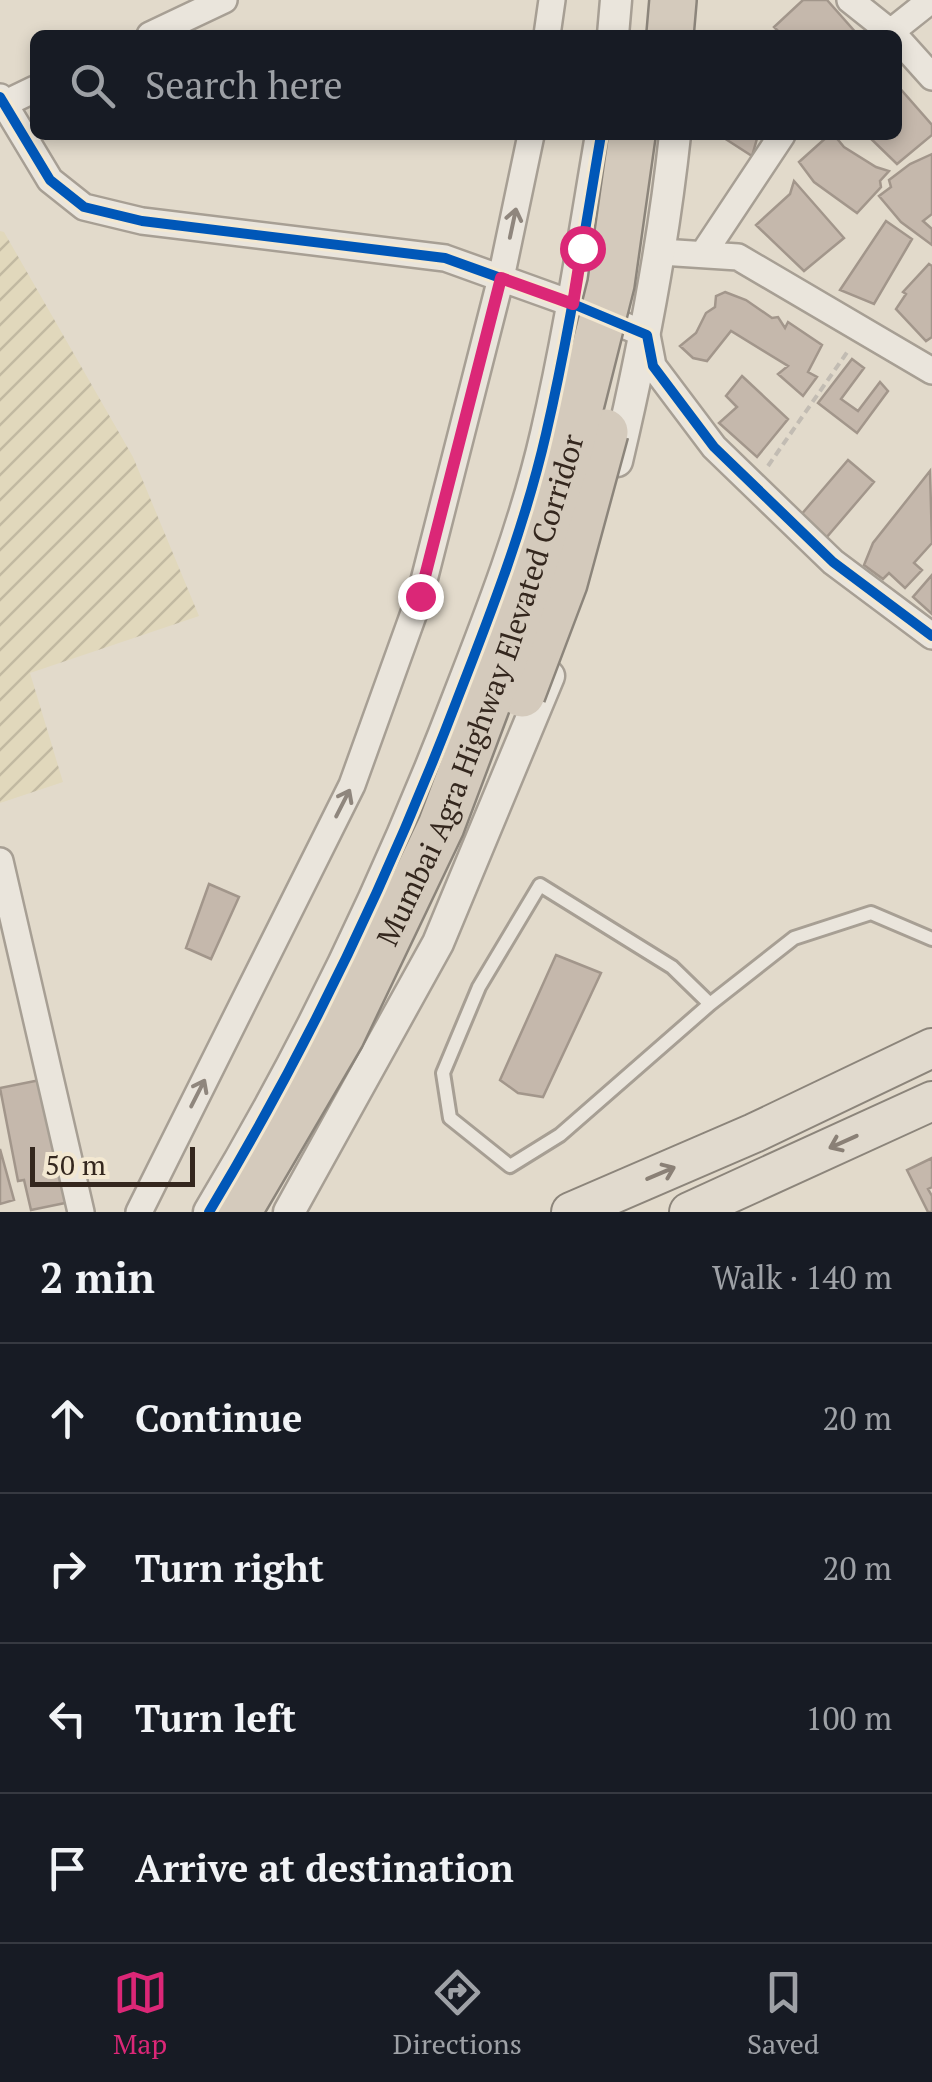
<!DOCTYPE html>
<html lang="en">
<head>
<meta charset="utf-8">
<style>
	body { margin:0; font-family:"PT Serif",serif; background:#242831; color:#f1f3f6 }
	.scale { position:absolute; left:30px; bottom:25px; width:165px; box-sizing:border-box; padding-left:10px; border:5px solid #34271e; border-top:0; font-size:28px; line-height:35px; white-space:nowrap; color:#34271e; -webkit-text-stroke:8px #f3e8d1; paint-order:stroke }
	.stop { position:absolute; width:30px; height:30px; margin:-22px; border:8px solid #db2777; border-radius:50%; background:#fff }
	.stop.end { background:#db2777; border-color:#fff; box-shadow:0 2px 10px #0008 }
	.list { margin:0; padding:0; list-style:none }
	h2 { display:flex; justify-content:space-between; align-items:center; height:130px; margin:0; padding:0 40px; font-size:42px }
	h2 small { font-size:32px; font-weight:400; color:#9ea1a6 }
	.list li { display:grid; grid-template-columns:65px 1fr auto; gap:30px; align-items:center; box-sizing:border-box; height:150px; padding:0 40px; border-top:2px solid #363941 }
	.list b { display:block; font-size:38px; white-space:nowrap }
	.list em { font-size:32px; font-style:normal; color:#9ea1a6 }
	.icon { flex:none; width:55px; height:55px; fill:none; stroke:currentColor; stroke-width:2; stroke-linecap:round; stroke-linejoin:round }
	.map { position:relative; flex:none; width:932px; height:1212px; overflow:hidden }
	.search { position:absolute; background:#171b24; box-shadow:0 5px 15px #0003; left:30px; right:30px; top:30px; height:110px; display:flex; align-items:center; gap:25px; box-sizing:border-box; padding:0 35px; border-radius:15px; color:#9ea1a6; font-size:38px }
	.sheet { height:730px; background:#171b24 }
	nav { display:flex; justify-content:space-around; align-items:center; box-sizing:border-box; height:140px; border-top:2px solid #363941; background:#171b24; font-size:28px; color:#9ea1a6 }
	nav a { display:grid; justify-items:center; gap:5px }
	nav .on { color:#db2777 }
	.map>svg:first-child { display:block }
	.farmland { fill:url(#farmland-furrows) }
	.building { fill:#c5b8ac; stroke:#a2968b; stroke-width:2.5 }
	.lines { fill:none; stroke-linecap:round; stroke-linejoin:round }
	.service-casing { stroke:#a79f94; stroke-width:18 }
	.minor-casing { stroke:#a79f94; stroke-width:30 }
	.tertiary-casing { stroke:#a79f94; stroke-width:35 }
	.primary-casing { stroke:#8c857b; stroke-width:42 }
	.motorway-casing { stroke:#8c857b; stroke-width:50 }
	.path { stroke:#c2bcb3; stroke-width:4; stroke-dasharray:8 5; stroke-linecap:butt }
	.service { stroke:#eae5dc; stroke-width:12 }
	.minor { stroke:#eae5dc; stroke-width:25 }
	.tertiary { stroke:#eae5dc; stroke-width:30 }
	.primary { stroke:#e1dace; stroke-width:38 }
	.motorway { stroke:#d4cabc; stroke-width:45 }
	.motorway-bridge-casing { stroke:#8c857b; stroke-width:50; stroke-linecap:butt }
	.motorway-bridge { stroke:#d4cabc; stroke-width:45 }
	.cycleway-casing { stroke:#f3e8d1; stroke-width:16 }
	.cycleway { stroke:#0057b8; stroke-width:10 }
	.oneway { stroke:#8f867d }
	.oneway2 { stroke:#8a8076 }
	.route { stroke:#db2777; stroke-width:12 }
	.labels { text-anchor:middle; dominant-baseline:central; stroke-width:8; stroke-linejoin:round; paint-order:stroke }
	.street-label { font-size:30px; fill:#34271e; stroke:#f3e8d1 }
</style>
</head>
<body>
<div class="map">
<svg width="932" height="1212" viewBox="0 0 932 1212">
	<defs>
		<pattern id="farmland-furrows" width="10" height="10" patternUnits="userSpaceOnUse" patternTransform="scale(2.5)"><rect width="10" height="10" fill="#e1d8bc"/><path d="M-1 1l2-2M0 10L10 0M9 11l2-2" fill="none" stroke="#c2b9a1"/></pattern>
	</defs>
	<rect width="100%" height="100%" fill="#e2dacb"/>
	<path class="farmland" d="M0,231L4,232L133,457L199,616L30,673L63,782L0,803Z"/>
	<path class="building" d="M803,0H827L858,35H782L774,27Z
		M897,85L932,125V135L897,164L867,135H897Z
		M723,135H758L752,156L724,138Z
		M829,135H834L844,147L876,167L889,171L880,181L881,187L857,213L814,182L799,162Z
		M932,154V214L923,221L932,229V245L901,222L879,196L891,187L889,180L910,164Z
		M794,181L844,238L804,271L756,225L790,194Z
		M886,221L912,239L874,304L840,290Z
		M929,264L932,266V337L926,341L896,309L906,294L903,292Z
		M725,292L746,300L772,318L778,317L785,328L788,322L822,345L808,372L817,377L803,396L778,374L788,366L731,331L707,361L693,358L680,346L696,333L706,313L715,307L716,296Z
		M852,359L864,368L841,399L858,411L880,382L888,391L857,433L818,403Z
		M742,376L788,419L757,457L719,423L737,407L726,396Z
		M848,460L874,482L826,538L800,516Z
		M930,471L932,543L914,563L922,570L905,588L889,573L883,579L864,565L873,543Z
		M932,575V614L913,597Z
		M209,884L239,897L211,959L186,948Z
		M556,955L601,973L543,1097L518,1093L500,1080Z
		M45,1079L70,1202L31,1210L24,1180L18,1181L0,1088Z
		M0,1149L14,1200L0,1204Z
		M932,1158V1187L928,1189L932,1196V1212H928L907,1170Z"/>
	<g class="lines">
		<g class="service-casing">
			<path id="service" d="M710,1004L672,967L540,885L479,987L443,1073L450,1118L510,1166L560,1135L710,1004L794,938L871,913L932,939"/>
		</g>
		<g class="minor-casing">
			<path id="minor" d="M850,0L894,35
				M150,35L224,0
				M547,35L552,0
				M887,35L931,0
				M897,38L932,77
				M0,97L50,180L84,207L142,221L445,258L573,304L647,335L653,366L714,447L833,562L932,636
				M4,104L35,89
				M661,252L738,257L932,371
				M703,254L782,135
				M0,861L81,1212
				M139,1212L352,785L420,596L501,278L531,135"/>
		</g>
		<g class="tertiary-casing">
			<path id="tertiary" d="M613,35L616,0
				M617,461C643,351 663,247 675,135
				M209,1212C307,1049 389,878 457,700C491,613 525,525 546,434C569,335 584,235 601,135
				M289,1212L438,943L549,676"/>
		</g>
		<g class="primary-casing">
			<path id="primary" d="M571,1212L754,1133L932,1048
				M689,1212L932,1101"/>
		</g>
		<g class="motorway-casing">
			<path id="motorway" d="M670,35L673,0"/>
		</g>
		<path class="path" d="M768,466L848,351"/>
		<use href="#service" class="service"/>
		<use href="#minor" class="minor"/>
		<use href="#tertiary" class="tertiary"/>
		<use href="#primary" class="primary"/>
		<use href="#motorway" class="motorway"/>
		<g class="motorway-bridge-casing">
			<g id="motorway-bridge">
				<path d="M522,694L564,583L605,432"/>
				<path id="s1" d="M238,1212L341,1036L441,826L508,648L569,451L611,284L632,135"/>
			</g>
		</g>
		<use href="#motorway-bridge" class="motorway-bridge"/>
		<g class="cycleway-casing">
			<path id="cycleway" d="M0,97L50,180L84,207L142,221L445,258L573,304L647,335L653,366L714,447L833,562L932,636
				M209,1212C307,1049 389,878 457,700C491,613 525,525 546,434C569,335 584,235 601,135"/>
		</g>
		<use href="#cycleway" class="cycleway"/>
	</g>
	<defs><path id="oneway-shaft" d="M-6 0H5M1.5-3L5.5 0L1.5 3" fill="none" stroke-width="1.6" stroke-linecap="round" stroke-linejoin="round" transform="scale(2.5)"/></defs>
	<g class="oneway">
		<use href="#oneway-shaft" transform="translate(513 223) rotate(-78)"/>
		<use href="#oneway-shaft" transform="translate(343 803) rotate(-63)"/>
		<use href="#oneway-shaft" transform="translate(198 1093) rotate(-63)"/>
	</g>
	<g class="oneway2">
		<use href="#oneway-shaft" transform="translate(843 1142) rotate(156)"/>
		<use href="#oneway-shaft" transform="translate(661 1173) rotate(-23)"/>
	</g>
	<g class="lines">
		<path class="route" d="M420,596L501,278L573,304L582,248"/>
	</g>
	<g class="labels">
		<g class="street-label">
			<text stroke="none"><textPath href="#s1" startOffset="578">Mumbai Agra Highway Elevated Corridor</textPath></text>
		</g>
	</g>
</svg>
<div class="scale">50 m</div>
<div class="stop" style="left:582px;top:248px"></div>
<div class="stop end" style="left:420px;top:596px"></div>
<div class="search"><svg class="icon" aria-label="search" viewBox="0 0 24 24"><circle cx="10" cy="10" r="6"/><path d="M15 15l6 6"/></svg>Search here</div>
</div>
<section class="sheet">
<h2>2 min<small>Walk · 140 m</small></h2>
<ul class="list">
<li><svg class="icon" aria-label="ahead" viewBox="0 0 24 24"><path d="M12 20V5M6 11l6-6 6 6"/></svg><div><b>Continue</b></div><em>20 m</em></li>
<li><svg class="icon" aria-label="right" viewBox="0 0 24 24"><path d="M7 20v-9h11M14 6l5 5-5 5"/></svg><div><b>Turn right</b></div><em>20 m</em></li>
<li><svg class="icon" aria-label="left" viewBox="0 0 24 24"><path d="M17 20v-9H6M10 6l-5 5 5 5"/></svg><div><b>Turn left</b></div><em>100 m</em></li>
<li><svg class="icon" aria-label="arrive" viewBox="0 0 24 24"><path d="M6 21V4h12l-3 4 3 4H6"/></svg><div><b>Arrive at destination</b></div></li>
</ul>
</section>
<nav>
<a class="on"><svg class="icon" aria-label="map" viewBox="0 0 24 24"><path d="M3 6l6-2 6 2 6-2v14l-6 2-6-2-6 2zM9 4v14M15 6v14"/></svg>Map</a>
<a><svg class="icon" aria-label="directions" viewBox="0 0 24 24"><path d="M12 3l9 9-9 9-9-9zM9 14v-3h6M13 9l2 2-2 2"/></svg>Directions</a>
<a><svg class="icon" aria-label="saved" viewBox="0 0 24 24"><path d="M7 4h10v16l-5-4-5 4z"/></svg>Saved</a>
</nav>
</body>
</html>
